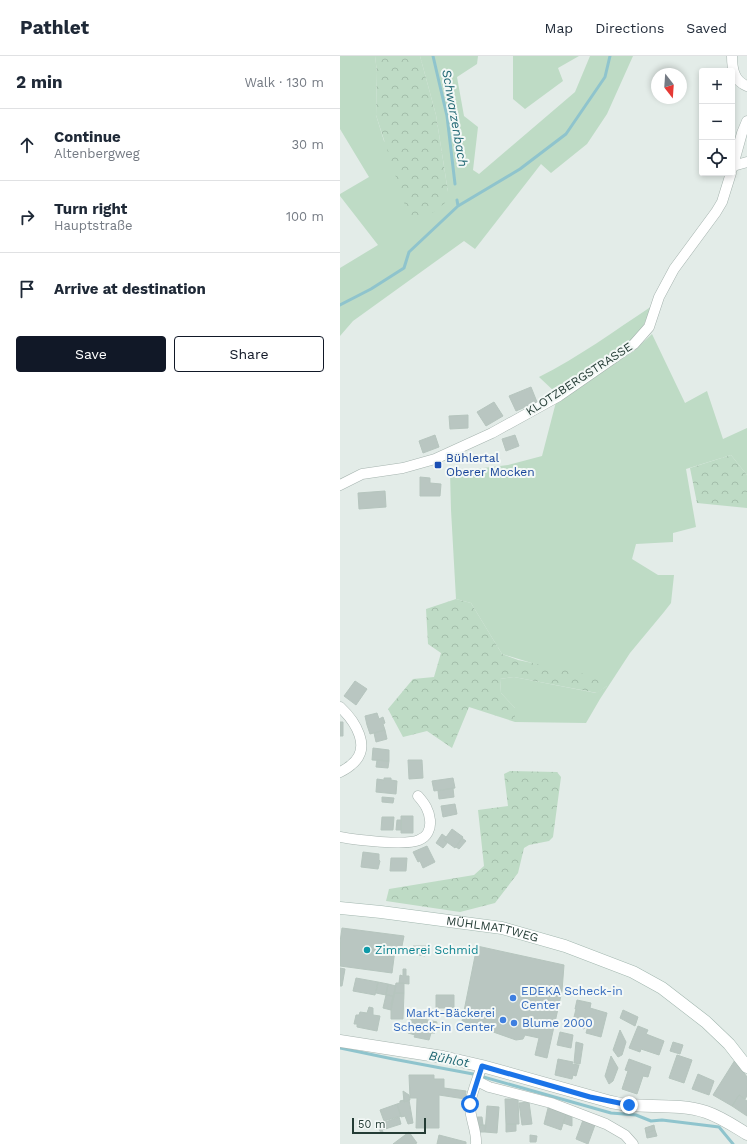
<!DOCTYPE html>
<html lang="en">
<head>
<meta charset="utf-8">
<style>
	body { margin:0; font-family:"Work Sans",sans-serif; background:#f2f2f3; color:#1f2937 }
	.controls { position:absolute; right:12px; top:12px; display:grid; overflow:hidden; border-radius:4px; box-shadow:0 2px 6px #0003 }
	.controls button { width:36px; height:36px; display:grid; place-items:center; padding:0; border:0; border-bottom:1px solid #e0e1e3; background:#fff; color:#1f2937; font:20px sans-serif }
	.compass { position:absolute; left:311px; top:12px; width:36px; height:36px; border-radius:50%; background:#fff; box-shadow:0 2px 6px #0003; rotate:163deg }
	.scale { position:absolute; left:12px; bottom:10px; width:74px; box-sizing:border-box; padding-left:4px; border:2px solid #243c35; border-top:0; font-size:11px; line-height:14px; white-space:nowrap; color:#243c35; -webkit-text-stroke:3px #f3f8f6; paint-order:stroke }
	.stop { position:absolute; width:12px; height:12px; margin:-9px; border:3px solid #1a73e8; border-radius:50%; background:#fff }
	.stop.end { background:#1a73e8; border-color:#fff; box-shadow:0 1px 4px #0008 }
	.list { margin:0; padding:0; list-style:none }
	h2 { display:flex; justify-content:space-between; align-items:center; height:52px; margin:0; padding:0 16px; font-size:17px }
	h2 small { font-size:13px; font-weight:400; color:#747a83 }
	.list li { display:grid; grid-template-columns:26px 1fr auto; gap:12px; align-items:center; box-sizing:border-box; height:72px; padding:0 16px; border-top:1px solid #e0e1e3 }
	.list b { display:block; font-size:15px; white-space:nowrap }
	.list p { margin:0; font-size:13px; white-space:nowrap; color:#747a83 }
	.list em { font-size:13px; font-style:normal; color:#747a83 }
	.actions { display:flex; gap:8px; padding:12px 16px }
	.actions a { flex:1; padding:9px 0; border:1px solid #111827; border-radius:4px; text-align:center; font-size:14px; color:#111827 }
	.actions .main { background:#111827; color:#fff }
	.icon { flex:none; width:22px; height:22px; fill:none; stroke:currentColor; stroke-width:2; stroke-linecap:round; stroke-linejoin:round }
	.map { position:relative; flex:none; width:407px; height:1088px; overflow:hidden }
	header { display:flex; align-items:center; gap:24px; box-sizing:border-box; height:56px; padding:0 20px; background:#fff; border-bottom:1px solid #e0e1e3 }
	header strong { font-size:19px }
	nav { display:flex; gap:22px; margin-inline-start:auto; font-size:14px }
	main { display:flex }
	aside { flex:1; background:#fff }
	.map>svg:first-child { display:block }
	.grass { fill:#bedbc5 }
	.forest { fill:url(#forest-crowns) }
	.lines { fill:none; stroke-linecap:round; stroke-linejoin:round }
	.stream { stroke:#8fc4cd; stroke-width:3 }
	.building { fill:#b9c6c1; stroke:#b6c5be }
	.minor-casing { stroke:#a6b4af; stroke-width:11 }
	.tertiary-casing { stroke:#a6b4af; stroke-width:13 }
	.secondary-casing { stroke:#a2b7af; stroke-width:13 }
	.minor { stroke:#fff; stroke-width:10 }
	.tertiary { stroke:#fff; stroke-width:12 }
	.secondary { stroke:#fff; stroke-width:12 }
	.route { stroke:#1a73e8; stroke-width:5 }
	.transit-dot { fill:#1a4fb4; stroke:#f3f8f6; stroke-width:1.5 }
	.culture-dot { fill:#0f9aa8; stroke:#f3f8f6; stroke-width:1.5 }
	.shop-dot { fill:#3f7fe0; stroke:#f3f8f6; stroke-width:1.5 }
	.labels { text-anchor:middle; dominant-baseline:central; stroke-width:4; stroke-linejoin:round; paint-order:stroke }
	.street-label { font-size:12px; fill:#243c35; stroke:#f3f8f6 }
	.transit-label { font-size:12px; fill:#164399; stroke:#f3f8f6; text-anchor:start }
	.culture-label { font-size:12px; fill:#0d838f; stroke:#f3f8f6; text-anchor:start }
	.shop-label { font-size:12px; fill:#366cbe; stroke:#f3f8f6; text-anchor:start }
	.water-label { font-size:13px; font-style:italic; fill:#226874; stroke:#f3f8f6 }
</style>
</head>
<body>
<header>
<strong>Pathlet</strong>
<nav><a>Map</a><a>Directions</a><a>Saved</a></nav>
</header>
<main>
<aside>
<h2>2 min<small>Walk · 130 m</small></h2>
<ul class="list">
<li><svg class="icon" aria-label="ahead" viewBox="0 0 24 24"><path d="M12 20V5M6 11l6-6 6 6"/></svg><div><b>Continue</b><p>Altenbergweg</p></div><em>30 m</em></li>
<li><svg class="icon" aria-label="right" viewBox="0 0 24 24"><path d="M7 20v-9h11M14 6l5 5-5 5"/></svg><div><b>Turn right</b><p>Hauptstraße</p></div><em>100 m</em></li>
<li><svg class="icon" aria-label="arrive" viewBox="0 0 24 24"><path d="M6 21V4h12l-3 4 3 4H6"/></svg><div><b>Arrive at destination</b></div></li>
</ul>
<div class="actions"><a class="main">Save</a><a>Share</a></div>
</aside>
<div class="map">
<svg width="407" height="1088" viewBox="0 0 407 1088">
	<defs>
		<pattern id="forest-crowns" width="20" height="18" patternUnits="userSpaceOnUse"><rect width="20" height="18" fill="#bedbc5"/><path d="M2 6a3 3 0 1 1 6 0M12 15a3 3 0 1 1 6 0" fill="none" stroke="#a3bdaa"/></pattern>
	</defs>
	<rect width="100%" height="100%" fill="#e3ece8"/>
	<path class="grass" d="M0,0H35L37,16L36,59L44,85L108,136L96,59L80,0H138L137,8L117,21L124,60L138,71L133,114L139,118L235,36L250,0H293L267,58L247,88L211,117L201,108L135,193L124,185L13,265L0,280V212L38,189L0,140V138L29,121L0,73Z
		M173,0H239L218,12L223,25L185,53L173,43Z
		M312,250L302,273L291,284L216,337L199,321C239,301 274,275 312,250Z
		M312,278L345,347L367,335L383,383L407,372V419L391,399L346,413L356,471L333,477V486L296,488L292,503L318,519H334L331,547L324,556L290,597L260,643L246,667L175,666V652L161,637L160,623L174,621L256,637L267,630L162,598L131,547L116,543L111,454L110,416L168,409L202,400L216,346L294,295Z"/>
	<path class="forest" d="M35,0H80L96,59L108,136L105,147L78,168L69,162L36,59L37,16Z
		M391,399L407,419V452L357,447L350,412Z
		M116,543L131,547L162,598L178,604L264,622L267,630L257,637L174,621L160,623L161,637L175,652V666L129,651L112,692L87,675L63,681L48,653L73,623L94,621L101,597L88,588L86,553Z
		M170,715L217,716L221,721L213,781L209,785L189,789L184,792L178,817L155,847L120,856L46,845L49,833L134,819L144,810L138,754L168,750L164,718Z"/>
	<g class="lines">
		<path class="stream" d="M93,0L107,60L115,128
			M117,144L118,150L180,113L226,78L265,21L270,0
			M0,249L31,233L64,212L69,196L118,150
			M0,992L53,1003L133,1018L271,1057L296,1059L311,1065L322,1064L379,1071L393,1088"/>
	</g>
	<path class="building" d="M191,331L197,346L176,355L169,340Z
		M154,346L163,360L146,370L137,356Z
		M128,359V372L110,373L109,360Z
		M95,379L99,391L83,397L79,385Z
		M175,379L179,390L166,395L162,383Z
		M80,421L90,422V427L101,428L100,440H80Z
		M45,435L46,451L19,453L18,437Z
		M15,625L27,633L16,649L4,640Z
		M37,657L39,663L43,661L45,667L43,668L45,674L30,678L27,669L25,660Z
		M0,666H3V680H0Z
		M45,674L47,683L36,686L34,677Z
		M33,692L49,694V705L32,704Z
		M37,704L49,705L48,712L36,711Z
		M68,704H82L83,722L69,723Z
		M44,722H51V724L57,725L56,738L36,736L37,723L44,724Z
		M113,722L115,732L94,735L92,725Z
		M113,732L114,741L99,743L98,735Z
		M42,741L54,742L53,747L42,746Z
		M115,748L117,758L103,761L101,750Z
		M61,760H73V777H61Z
		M42,761H54L53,774H41Z
		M57,764H61V774H56Z
		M112,773L123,781L115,792L104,784Z
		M102,778L106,781L104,784L108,786L103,792L96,787Z
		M122,782L126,785L119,793L116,791Z
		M87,790L95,806L83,812L80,805L78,806L73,796Z
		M23,796L39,798V804L40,805L38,813L21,811Z
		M51,802H67L66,815H50Z
		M2,872L64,880L61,895L55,894L52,917L0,910V886Z
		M73,890H86L85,900L73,898Z
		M137,890L224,909L222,935L207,1002L195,999L199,982L185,979L183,983L176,984L122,965Z
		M0,912L5,913L2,930H0Z
		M63,913H66V920H69V928L59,927L60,919L63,920Z
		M16,922L38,926L35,939L13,935Z
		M38,926L48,928L46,939L36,937Z
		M56,927H64V937H54Z
		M48,928L56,930L54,940L46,939Z
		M54,937H64L63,963H51V948Z
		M46,939L54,940L51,954L43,952Z
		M96,939H114V952H96Z
		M237,944L251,947L250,952L267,957L261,981L246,977L248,970L245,969L244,973L232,969L236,953H235Z
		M29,951L33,952V959L40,960L37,975L17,971V968H14L16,959H19L20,956L27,957Z
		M283,954L298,961L295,970L280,962Z
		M72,958L79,959V962L97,966L95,977H91L89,984L74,981L75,979L68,977Z
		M298,970L308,974L306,978L324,985L319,999L301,993L300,996L289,992Z
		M280,974L286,986L282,999L278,1001L273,994Z
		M220,976L233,979L231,992L217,989Z
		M236,986L243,988L240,1008L234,1007Z
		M333,986L343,989L340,998L330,995Z
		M337,999L352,1004L344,1027L329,1022Z
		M271,1000L278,1012L273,1025L269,1028L265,1020Z
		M218,1003L233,1006L232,1008L239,1009L236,1020L233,1019L232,1023L215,1019Z
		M289,1003L311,1011L308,1021L303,1020L297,1038L282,1033L288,1015L285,1014Z
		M395,1004L407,1021V1040L405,1043L399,1039L392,1050L373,1039Z
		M358,1018L374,1025L369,1039L352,1033Z
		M69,1019H94V1023H104V1032L126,1035L125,1043L99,1039V1072H76L77,1042H70Z
		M63,1035L69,1039L70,1044L64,1046Z
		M399,1039L407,1045V1060L392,1050Z
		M165,1043H178L179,1068H166Z
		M64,1044V1046L69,1044L73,1067L68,1068L65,1060L61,1061L57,1048L60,1047V1045Z
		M189,1046L192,1068L182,1069L179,1047Z
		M57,1048L61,1060L44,1065L40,1054Z
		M147,1050L159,1051L157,1077L145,1076Z
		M208,1052L226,1058L221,1074L204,1068Z
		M226,1059L232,1061V1070L223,1067Z
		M59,1061L61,1068L42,1074L43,1076L41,1077L37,1069Z
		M136,1061H142L143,1069H138Z
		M243,1064L255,1069L248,1088L236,1083Z
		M166,1068H176V1075L166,1076Z
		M138,1069H146L145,1076H140Z
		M314,1069L315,1074L306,1077L305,1072Z
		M315,1074L317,1080L307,1082L306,1077Z
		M69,1076L77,1087L74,1088H53Z
		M99,1079L126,1086V1088H97Z
		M190,1079L197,1080L196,1086H190Z"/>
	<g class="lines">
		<g class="minor-casing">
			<path id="minor" d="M392,0C392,13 394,25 407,30
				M393,110L407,106
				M392,113L402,77L407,65
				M0,429L22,418L63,412L95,403L152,377L219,340L294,288L309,271L319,241L334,213L376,156L382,146L391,117
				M0,651C15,665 33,692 11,709C8,712 4,714 0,716
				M0,781C15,784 66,790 79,784C87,781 91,773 90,764C89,754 85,748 78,740
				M137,1025L149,1031L211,1047L266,1068L285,1079L293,1088
				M136,1088C137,1075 130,1063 130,1050C130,1043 139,1018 142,1010"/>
		</g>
		<g class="tertiary-casing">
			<path id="tertiary" d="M0,985L103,1001L142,1010L271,1046C277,1047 283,1049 289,1049C314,1051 342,1048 366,1056C381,1061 394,1070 407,1078"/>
		</g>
		<g class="secondary-casing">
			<g id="secondary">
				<path id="s1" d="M0,852L41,856L162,872L225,890L293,916L322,932L366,966L389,988L407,1011"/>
			</g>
		</g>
		<use href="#minor" class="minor"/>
		<use href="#tertiary" class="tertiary"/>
		<use href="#secondary" class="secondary"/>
	</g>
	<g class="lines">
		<path class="route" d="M130,1048L142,1010L250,1041L289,1049"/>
	</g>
	<rect class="transit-dot" x="94" y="405" width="8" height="8" rx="2"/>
	<circle class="culture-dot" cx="27" cy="894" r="4"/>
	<g class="shop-dot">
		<circle cx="173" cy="942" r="4"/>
		<circle cx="163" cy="964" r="4"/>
		<circle cx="174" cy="967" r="4"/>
	</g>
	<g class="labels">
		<g class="street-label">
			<text transform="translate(239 323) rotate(-33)">KLOTZBERGSTRASSE</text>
			<text stroke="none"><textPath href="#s1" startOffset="154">MÜHLMATTWEG</textPath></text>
		</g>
		<g class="transit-label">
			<text x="106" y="402">Bühlertal<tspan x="106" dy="14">Oberer Mocken</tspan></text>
		</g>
		<g class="culture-label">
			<text x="35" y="894">Zimmerei Schmid</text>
		</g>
		<g class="shop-label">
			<text x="181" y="935">EDEKA Scheck-in<tspan x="181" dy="14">Center</tspan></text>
			<text x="155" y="957" text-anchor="end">Markt-Bäckerei<tspan x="155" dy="14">Scheck-in Center</tspan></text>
			<text x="182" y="967">Blume 2000</text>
		</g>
		<g class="water-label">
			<text transform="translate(115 62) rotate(80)">Schwarzenbach</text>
			<text transform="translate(109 1003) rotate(11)">Bühlot</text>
		</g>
	</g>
</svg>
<div class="controls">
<button>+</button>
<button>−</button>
<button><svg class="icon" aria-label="locate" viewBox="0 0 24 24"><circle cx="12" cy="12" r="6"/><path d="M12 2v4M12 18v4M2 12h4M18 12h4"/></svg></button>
</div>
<svg class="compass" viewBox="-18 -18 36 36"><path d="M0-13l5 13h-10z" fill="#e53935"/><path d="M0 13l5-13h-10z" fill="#747a83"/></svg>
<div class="scale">50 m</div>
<div class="stop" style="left:130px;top:1048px"></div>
<div class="stop end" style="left:289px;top:1049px"></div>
</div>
</main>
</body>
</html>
